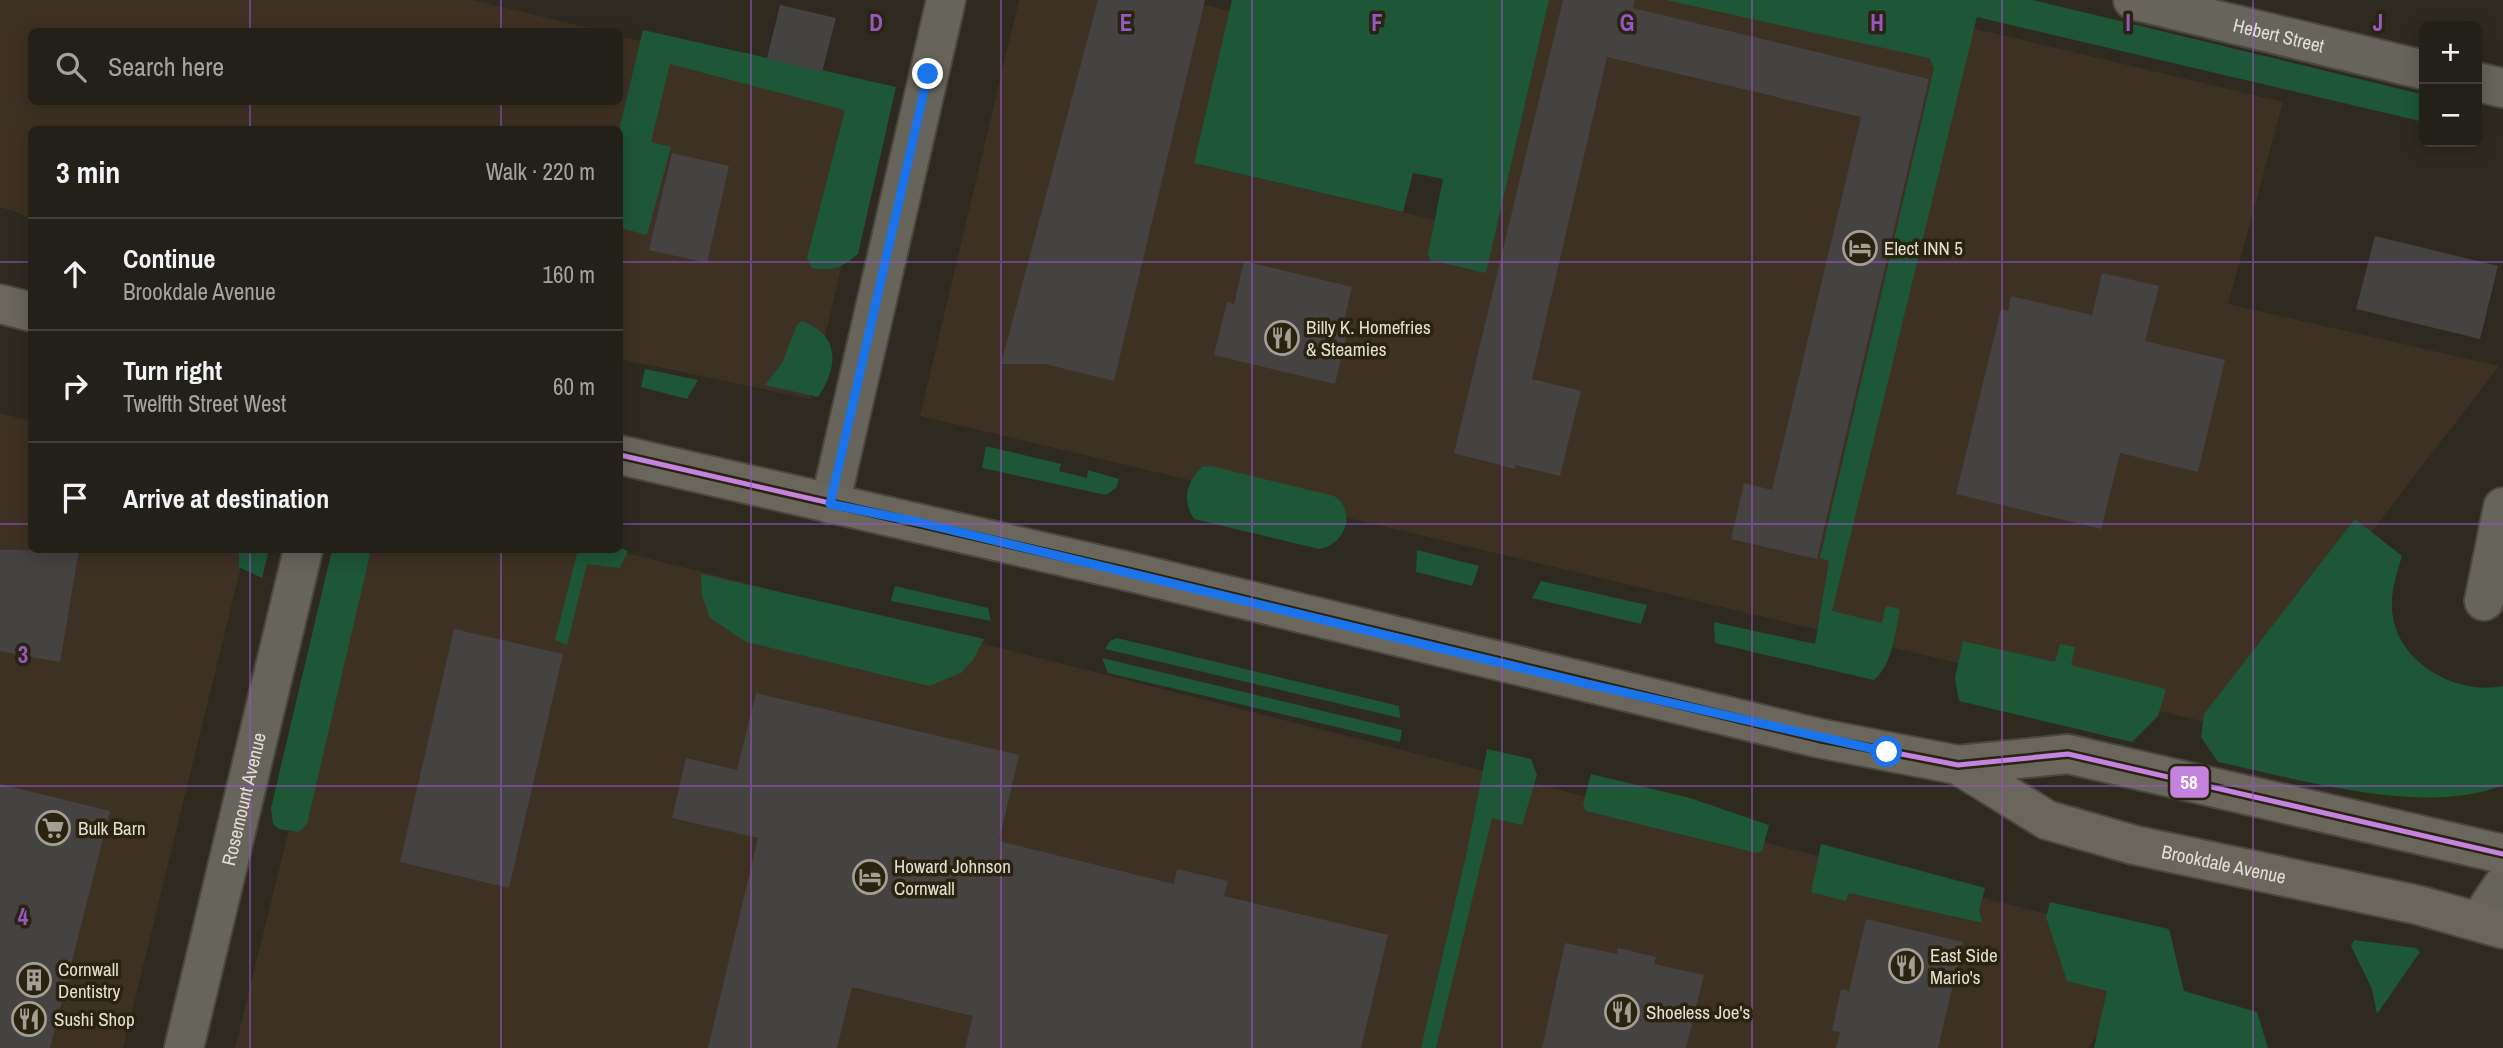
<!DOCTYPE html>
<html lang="en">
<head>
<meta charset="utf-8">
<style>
	body { margin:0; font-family:"Archivo Narrow",sans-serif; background:#2a2821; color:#f1f3f6 }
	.controls { position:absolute; right:21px; top:21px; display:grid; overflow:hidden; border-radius:10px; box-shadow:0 4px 18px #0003 }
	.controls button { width:63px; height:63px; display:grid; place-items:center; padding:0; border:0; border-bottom:2px solid #3f3e37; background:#222018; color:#f1f3f6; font:35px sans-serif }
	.stop { position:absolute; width:21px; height:21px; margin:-16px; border:5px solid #1a73e8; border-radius:50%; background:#fff }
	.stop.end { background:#1a73e8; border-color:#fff; box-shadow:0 2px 7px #0008 }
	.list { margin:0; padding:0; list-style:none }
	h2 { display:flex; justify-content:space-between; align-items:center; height:91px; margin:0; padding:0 28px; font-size:30px }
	h2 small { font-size:23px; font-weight:400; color:#a2a3a2 }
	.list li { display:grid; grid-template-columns:46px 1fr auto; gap:21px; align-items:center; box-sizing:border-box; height:112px; padding:0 28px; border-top:2px solid #3f3e37 }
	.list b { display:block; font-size:26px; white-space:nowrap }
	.list p { margin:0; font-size:23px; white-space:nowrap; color:#a2a3a2 }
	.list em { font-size:23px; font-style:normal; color:#a2a3a2 }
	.icon { flex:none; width:38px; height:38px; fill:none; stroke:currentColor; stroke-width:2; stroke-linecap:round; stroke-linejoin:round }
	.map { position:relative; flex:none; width:2503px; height:1048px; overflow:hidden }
	.search { position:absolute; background:#222018; box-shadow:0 4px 18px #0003; left:28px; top:28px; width:595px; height:77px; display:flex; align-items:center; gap:18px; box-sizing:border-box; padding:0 24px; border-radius:10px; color:#a2a3a2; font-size:26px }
	.panel { position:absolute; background:#222018; box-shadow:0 4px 18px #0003; left:28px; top:126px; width:595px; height:427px; border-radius:10px }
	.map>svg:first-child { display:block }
	.commercial { fill:#3d3123 }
	.green { fill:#1e5638 }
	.building { fill:#454242 }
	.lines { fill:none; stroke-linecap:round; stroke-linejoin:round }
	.street-casing { stroke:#4b473e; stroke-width:42 }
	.secondary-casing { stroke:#4b473e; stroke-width:42 }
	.primary-casing { stroke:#4b473e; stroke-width:42 }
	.street { stroke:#67645c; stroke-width:38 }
	.secondary { stroke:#67645c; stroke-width:38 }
	.primary { stroke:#6a665c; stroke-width:38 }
	.bus-1-casing { stroke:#2a2310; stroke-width:10 }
	.bus-1 { stroke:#c483df; stroke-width:5 }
	.route { stroke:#1a73e8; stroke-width:9 }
	.grid { fill:none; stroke:#9558c4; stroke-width:2; stroke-opacity:0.55 }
	.labels { text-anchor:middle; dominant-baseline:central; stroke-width:7; stroke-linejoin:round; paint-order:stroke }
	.street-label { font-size:19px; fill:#e2ded2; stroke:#2a2310 }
	.poi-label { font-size:19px; fill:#e2ded2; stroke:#2a2310; text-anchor:start }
	.grid-label { font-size:23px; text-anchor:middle; font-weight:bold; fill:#9558c4; stroke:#2a2310; stroke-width:7; stroke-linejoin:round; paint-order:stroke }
	.line-badge { stroke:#2a2310; stroke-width:2.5 }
	.badge-label { font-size:19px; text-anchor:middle; font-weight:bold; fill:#fff }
</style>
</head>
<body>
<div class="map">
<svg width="2503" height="1048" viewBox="0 0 2503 1048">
	<rect width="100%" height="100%" fill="#2e2a20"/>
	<path class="commercial" d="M0,0H472L602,31L32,32V102H620V36L881,99L810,399L620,359V130H32L31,217L0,207Z
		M1019,0H1183L1230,11L1194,163L1495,234L1549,0H1855L2283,102L2228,304L2499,366L2222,726L920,416Z
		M0,413L31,421L32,550H245L123,1048H0Z
		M358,550H615L2165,944L2088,1048H235Z"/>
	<path class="green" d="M1232,0H1549L1486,273L1430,260L1428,254L1443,179L1413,173L1403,212L1194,163Z
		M1666,0H2033L2421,94L2424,122L1977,17L1832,611L1882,623L1886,606L1900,609C1895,632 1893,664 1874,680L1715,643L1714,622L1815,644L1829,561L1820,558L1934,68L1929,58Z
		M643,30L896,87L858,254C843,267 833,272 812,268L807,258L845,110L670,64L651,142L671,147L647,235L620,228L619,130Z
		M802,321C840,335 839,366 818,397L765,385L782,363L797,325Z
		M645,369L698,380L687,399L641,387Z
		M986,446L1061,464L1059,471L1087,478L1088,470L1119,479L1116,488L1106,495L982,468Z
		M1211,466L1334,496C1357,510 1346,545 1319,549L1194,519C1182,500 1186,483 1202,467Z
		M2355,519L2402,556C2397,572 2392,587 2392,604C2391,659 2453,696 2503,686V785C2426,817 2298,779 2218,762L2201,737L2204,714Z
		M620,548L628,551L620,568L587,564L567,645L555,640L578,550Z
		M239,550H269L262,578L239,567Z
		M332,550H371L307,824L299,832L279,829L273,824L271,808Z
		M1417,550L1479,566L1472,586L1416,572Z
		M701,574L984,639L973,660L961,673L929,686L746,642L710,618L702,596Z
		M1541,581L1647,605L1641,624L1532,598Z
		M895,586L988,608L991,621L891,601Z
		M1117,638L1399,706L1400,718L1105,649L1110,641Z
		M1963,641L2055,662L2060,644L2075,647L2071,665L2166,689L2158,716L2132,742L1959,701L1955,678Z
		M1102,658L1402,730L1400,742L1108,673Z
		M1487,749L1531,759L1537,775L1522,825L1492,818L1436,1048H1421L1467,852Z
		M1591,774L1690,798L1769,825L1762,851L1757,853L1586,811L1583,804Z
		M1821,844L1985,888L1979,911L1983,923L1849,893L1846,901L1811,892Z
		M2050,902L2169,929L2184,991L2257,1012L2268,1048H2094L2107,991L2067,981L2046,917Z
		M2354,940L2416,948L2420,952L2377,1014L2372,989L2351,946Z"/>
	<path class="building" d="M1098,0H1205L1114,381L1045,364H1001Z
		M1563,0H1635L1633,8L1929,79L1817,559L1731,539L1744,483L1772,490L1861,117L1607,57L1532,379L1581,391L1560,476L1515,465V469L1454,453Z
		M780,5L836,18L822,72L767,58Z
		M672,153L729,166L707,263L649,250Z
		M2375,236L2498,266L2480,339L2356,309Z
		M1244,261L1352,287L1344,321L1350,322L1335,384L1214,355L1227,302L1234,304Z
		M2102,273L2159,286L2145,341L2225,360L2198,472L2120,453L2101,529L1956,494L2001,309L2008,311L2011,296L2092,315Z
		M0,550H79L60,662L0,651Z
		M454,629L563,654L509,888L400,862Z
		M756,693L1019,755L999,841L1174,884L1177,869L1228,881L1224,896L1388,935L1361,1048H965L973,1016L852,987L837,1048H708L758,838L672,818L686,758L737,770Z
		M0,784L110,811L50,1048H0Z
		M1866,919L1963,942L1938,1048H1836L1840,1032L1832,1031L1841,989L1849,991Z
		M1565,943L1617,954L1618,948L1656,957L1654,964L1704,975L1686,1048H1542Z"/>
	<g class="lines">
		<g class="street-casing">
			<g id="street">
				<path id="s1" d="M2133,0L2424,70"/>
				<path d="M2477,82L2503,88"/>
				<path d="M830,504L946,0"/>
				<path d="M2484,601L2503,507"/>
				<path id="s2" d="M184,1048L303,550"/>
			</g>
		</g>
		<g class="secondary-casing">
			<path id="secondary" d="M2479,921L2503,885"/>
		</g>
		<g class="primary-casing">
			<g id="primary">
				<path d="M0,304L32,312"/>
				<path d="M620,455L1131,572L1818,738L1958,765L2068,754L2503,854"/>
				<path id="s3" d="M1958,765L2047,820L2134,845L2418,905L2503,929"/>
			</g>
		</g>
		<use href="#street" class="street"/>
		<use href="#secondary" class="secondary"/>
		<use href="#primary" class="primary"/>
		<g class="bus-1-casing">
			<path id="bus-1" d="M620,455L1131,572L1818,738L1958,765L2068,754L2503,854"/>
		</g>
		<use href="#bus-1" class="bus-1"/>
	</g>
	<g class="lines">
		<path class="route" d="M928,74L830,504L918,522L1592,685L1887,752"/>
	</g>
	<path class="grid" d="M250,0V32M501,0V32M751,0V1048M1001,0V1048M1252,0V1048M1502,0V1048M1752,0V1048M2002,0V1048M2253,0V1048M250,102V130M501,102V130M0,262H32M620,262H2503M0,524H32M620,524H2503M250,550V1048M501,550V1048M0,786H2503"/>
	<defs>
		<g id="hotel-ring" transform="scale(1.75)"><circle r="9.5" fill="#2a2310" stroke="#a39f94" stroke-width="1.5"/><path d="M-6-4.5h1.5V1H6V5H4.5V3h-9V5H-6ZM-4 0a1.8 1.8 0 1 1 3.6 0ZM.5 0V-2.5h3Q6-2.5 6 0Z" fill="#a39f94"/></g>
		<g id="restaurant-ring" transform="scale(1.75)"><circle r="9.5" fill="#2a2310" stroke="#a39f94" stroke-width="1.5"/><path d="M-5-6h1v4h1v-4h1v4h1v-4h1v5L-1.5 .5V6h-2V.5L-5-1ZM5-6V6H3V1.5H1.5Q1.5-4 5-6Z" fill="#a39f94"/></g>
		<g id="supermarket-ring" transform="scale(1.75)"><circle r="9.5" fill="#2a2310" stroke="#a39f94" stroke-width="1.5"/><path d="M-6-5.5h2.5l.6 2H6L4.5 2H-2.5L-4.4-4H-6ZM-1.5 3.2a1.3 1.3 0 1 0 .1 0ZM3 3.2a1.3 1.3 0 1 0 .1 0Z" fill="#a39f94"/></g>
		<g id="building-ring" transform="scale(1.75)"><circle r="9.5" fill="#2a2310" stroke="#a39f94" stroke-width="1.5"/><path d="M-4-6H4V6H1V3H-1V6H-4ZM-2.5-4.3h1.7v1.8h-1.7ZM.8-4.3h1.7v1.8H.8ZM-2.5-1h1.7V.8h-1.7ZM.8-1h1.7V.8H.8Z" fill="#a39f94"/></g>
	</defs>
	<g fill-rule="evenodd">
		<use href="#hotel-ring" x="1860" y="248"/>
		<use href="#restaurant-ring" x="1282" y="338"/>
		<use href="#supermarket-ring" x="53" y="828"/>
		<use href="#hotel-ring" x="870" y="877"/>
		<use href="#restaurant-ring" x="1906" y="966"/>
		<use href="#building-ring" x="34" y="980"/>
		<use href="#restaurant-ring" x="1622" y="1012"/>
		<use href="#restaurant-ring" x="29" y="1019"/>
	</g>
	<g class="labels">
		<g class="street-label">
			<text stroke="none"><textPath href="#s1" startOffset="150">Hebert Street</textPath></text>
			<text stroke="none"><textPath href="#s2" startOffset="256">Rosemount Avenue</textPath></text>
			<text stroke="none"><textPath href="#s3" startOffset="287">Brookdale Avenue</textPath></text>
		</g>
		<g class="poi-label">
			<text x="1884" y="248">Elect INN 5</text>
			<text x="1306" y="327">Billy K. Homefries<tspan x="1306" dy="22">&amp; Steamies</tspan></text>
			<text x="78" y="828">Bulk Barn</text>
			<text x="894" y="866">Howard Johnson<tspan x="894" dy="22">Cornwall</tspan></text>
			<text x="1930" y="955">East Side<tspan x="1930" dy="22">Mario's</tspan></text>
			<text x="58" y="969">Cornwall<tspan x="58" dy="22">Dentistry</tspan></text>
			<text x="1646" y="1012">Shoeless Joe's</text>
			<text x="54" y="1019">Sushi Shop</text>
		</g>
	</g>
	<g class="grid-label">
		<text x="876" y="31">D</text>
		<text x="1126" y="31">E</text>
		<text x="1377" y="31">F</text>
		<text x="1627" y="31">G</text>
		<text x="1877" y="31">H</text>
		<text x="2128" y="31">I</text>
		<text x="2378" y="31">J</text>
		<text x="23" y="663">3</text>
		<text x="23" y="925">4</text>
	</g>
	<rect class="line-badge" x="2169" y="765" width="41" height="34" rx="7" fill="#c483df"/>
	<g class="badge-label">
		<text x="2189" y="789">58</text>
	</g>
</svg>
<div class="controls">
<button>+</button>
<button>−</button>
</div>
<div class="stop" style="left:1887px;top:752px"></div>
<div class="stop end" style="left:928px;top:74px"></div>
<div class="search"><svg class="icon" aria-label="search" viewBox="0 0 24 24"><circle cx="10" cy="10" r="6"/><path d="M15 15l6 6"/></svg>Search here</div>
<section class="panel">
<h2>3 min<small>Walk · 220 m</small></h2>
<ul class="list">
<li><svg class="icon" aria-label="ahead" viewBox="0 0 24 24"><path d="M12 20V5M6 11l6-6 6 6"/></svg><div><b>Continue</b><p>Brookdale Avenue</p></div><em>160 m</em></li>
<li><svg class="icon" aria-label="right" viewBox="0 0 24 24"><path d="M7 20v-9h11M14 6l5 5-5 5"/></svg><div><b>Turn right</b><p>Twelfth Street West</p></div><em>60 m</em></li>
<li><svg class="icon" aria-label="arrive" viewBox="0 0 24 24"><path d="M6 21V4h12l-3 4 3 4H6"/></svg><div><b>Arrive at destination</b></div></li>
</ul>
</section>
</div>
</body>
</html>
